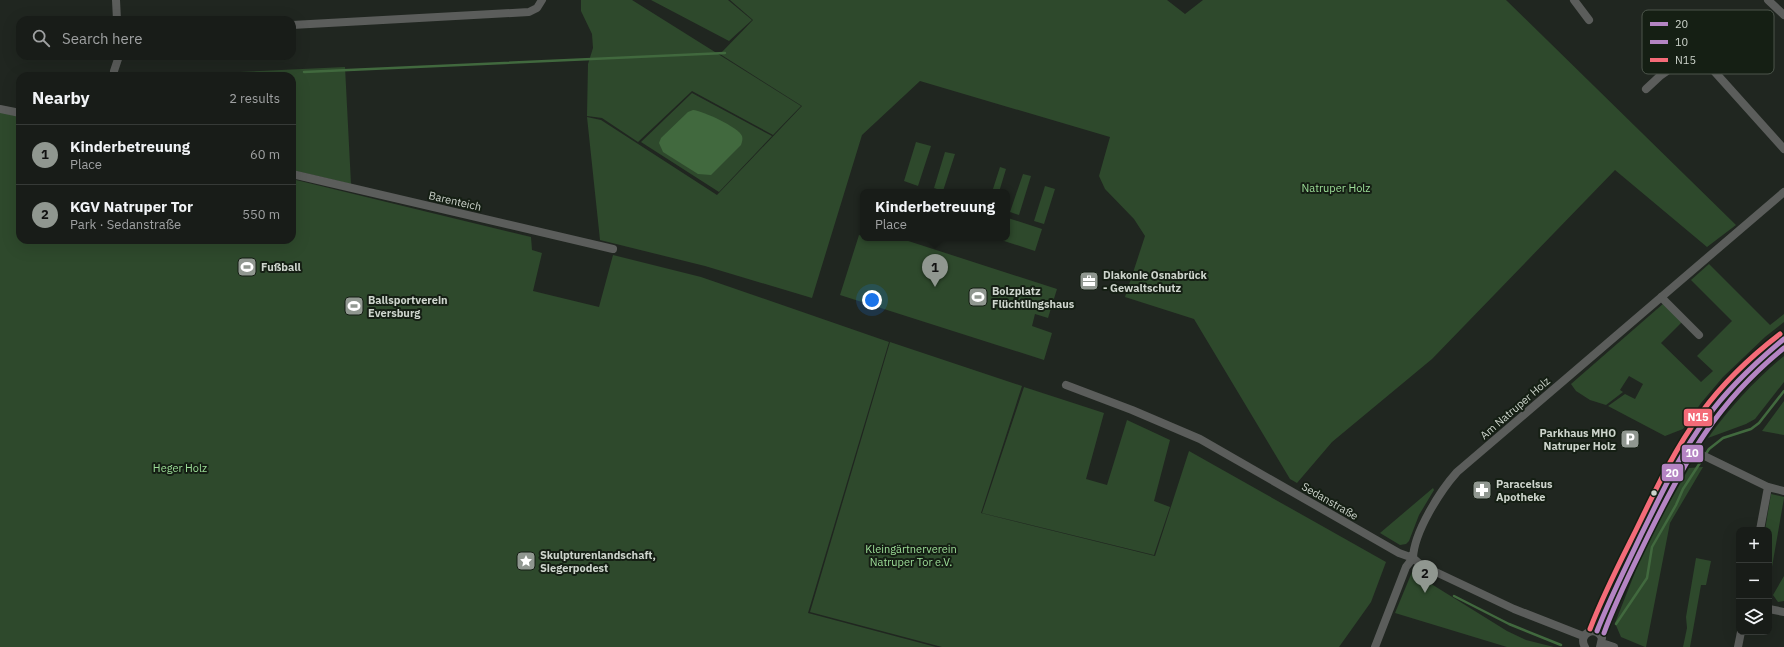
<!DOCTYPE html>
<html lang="en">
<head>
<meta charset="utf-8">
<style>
	body { margin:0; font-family:"IBM Plex Sans",sans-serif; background:#212521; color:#f1f3f6 }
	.controls { position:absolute; right:12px; bottom:12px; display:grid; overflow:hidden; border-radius:8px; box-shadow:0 4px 16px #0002 }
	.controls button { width:36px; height:36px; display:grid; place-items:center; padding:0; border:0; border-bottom:1px solid #363a37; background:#181c18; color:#f1f3f6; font:20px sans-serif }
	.you { position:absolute; left:872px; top:300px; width:14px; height:14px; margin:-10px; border:3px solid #fff; border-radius:50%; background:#1a73e8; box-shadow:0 0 0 6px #1a73e833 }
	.badge { display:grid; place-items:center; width:26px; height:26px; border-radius:50%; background:#909790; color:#111; font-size:13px; font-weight:700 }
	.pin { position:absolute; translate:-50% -33px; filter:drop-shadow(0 1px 2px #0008) }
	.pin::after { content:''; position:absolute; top:21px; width:14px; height:12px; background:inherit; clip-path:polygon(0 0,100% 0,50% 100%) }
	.popup { position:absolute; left:860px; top:189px; width:150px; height:52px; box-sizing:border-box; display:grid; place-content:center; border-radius:8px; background:#181c18; filter:drop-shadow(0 1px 3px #0005); font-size:13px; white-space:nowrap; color:#9fa1a2 }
	.popup b { font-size:15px; color:#f1f3f6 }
	.popup::after { content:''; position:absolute; left:50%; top:100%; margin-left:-8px; border:8px solid transparent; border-top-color:#181c18 }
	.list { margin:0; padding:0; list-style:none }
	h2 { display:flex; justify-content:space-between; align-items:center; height:52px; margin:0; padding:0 16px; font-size:17px }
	h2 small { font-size:13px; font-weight:400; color:#9fa1a2 }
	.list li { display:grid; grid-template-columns:26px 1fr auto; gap:12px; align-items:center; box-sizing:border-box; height:60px; padding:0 16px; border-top:1px solid #363a37 }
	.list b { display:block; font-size:15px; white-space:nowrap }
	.list p { margin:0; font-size:13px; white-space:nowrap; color:#9fa1a2 }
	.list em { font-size:13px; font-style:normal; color:#9fa1a2 }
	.icon { flex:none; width:22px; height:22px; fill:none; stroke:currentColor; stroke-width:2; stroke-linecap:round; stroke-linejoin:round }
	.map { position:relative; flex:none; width:1784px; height:647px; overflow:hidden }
	.search { position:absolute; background:#181c18; box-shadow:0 4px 16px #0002; left:16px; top:16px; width:280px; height:44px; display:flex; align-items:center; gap:10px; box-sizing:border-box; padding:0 14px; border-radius:12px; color:#9fa1a2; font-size:15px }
	.panel { position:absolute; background:#181c18; box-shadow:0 4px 16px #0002; left:16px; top:72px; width:280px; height:172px; border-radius:12px }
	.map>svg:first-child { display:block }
	.green { fill:#2e492c }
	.water { fill:#41693e }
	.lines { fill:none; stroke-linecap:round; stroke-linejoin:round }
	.stream { stroke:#41693e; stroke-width:2.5 }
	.minor { stroke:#5b5d5b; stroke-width:8 }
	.tertiary { stroke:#5b5d5b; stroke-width:10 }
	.bus-1-casing { stroke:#151f14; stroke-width:8 }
	.bus-2-casing { stroke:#151f14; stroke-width:8 }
	.bus-3-casing { stroke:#151f14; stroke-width:8 }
	.bus-1 { stroke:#b484c3; stroke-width:5 }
	.bus-2 { stroke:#b484c3; stroke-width:5 }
	.bus-3 { stroke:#f46b78; stroke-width:5 }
	.bus-dot { fill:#cdd4cc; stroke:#151f14; stroke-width:1.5 }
	.labels { text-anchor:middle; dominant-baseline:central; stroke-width:4; stroke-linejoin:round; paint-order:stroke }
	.park-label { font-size:11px; fill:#9dde98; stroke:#151f14 }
	.street-label { font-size:11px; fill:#cdd4cc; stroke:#151f14 }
	.poi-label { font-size:11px; font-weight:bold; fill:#cdd4cc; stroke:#151f14; text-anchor:start }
	.key { fill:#151f14; stroke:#4c554b; stroke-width:1 }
	.key-label { font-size:11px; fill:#cdd4cc }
	.line-badge { stroke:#151f14; stroke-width:1.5 }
	.badge-label { font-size:11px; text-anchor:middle; font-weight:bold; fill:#fff }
</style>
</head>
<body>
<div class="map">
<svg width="1784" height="647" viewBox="0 0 1784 647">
	<rect width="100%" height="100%" fill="#202620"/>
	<path class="green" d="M581,0H632L801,106L773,135L692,91L638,142L602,118L587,116L588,64L593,48L592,34L581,11Z
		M651,0H728L752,20L729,41Z
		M730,0H1167L1185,14L1203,0H1506L1736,225L1707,247L1615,170L1432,359L1332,442L1297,483L1290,479L1194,319L1125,297L1145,236L1134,219L1105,189L1099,176L1110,137L920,81L862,135L812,298L705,266L600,240L587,117L601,120L717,195L802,106L720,54L753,20Z
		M345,67L351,184L292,170V76H218V73Z
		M692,93L772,136L719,192L641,142Z
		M0,111L20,116V240H292V179L531,237L532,250L542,253L533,291L599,307L613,255L701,277L889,342L808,613L936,647H0Z
		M916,142L931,146L918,186L904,181Z
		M945,152L955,154L943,191L934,188Z
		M1000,167L1006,169L999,192H992Z
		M1023,174L1031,176L1019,215L1010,212Z
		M1045,186L1055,189L1044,224L1034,221Z
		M1008,218L1042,229L1035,251L1001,240V238H1007Z
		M859,235L863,236V238H899L1057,289L1048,318L1035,314L1032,326L1052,333L1044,360L840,295Z
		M1709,264L1770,325L1784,314V322L1765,337L1723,377L1701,403L1683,429L1665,436L1608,406L1625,394L1635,399L1643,384L1629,376L1620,390L1623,392L1606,405L1590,400L1576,391L1571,384L1664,303L1682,322L1661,343L1701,382L1713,371L1697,356L1732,321L1691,280Z
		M890,342L1022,386L981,513L1155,556L1189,451L1386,562L1371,602L1339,647H942L810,612Z
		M1784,356V382L1755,419L1746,424L1708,438C1730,407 1755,380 1784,356Z
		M1024,387L1104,413L1086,479L1107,485L1127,420L1170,440L1154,501L1170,507L1154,555L982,513Z
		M1784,401V435L1762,431Z
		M1703,467L1670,523L1646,647H1645L1621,637L1615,623L1647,542L1689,468Z
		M1433,488L1434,490L1419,515L1409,541L1406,544L1400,545L1380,533Z
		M1771,494L1784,497V498L1769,584V530H1765Z
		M1696,558L1711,561L1706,585H1701L1690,647H1683L1687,628L1686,617Z
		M1412,572L1507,631L1526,640L1554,647H1507L1395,613Z
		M1784,576V601L1778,602L1773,595Z"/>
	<path class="water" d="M693,110C703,111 738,127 742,136C743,139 742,142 741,145L711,175L698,174L663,152L659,143L661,138L688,112Z"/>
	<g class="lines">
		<path class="stream" d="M304,72L725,53
			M1454,596L1509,624L1561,645
			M1616,624L1647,578L1652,547L1676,505L1683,489L1709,449L1723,438L1751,429L1759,423L1784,391"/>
		<path class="minor" d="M116,0L117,20
			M1574,0L1589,20
			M1768,0L1784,15
			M292,25L529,12L537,8L542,0
			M1684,41L1696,51L1784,149
			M114,71L119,56
			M1646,89L1660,76L1696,51
			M0,109L20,113
			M292,174L613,249
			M1661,297L1699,335
			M1066,385L1132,410L1200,439L1399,553L1413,558L1421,565L1514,609L1583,636
			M1686,447L1768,487L1784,491
			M1760,530L1768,487
			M1413,558C1414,532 1440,491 1457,472L1784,192
			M1769,609L1784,612
			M1602,643L1614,647
			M1375,647L1406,567L1413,558
			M1585,647C1577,634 1596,624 1602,638L1600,647
			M1738,647L1741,632"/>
		<path class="tertiary" d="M1597,631C1609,598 1625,567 1641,535C1658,500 1675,463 1697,431C1720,396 1751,365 1784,339"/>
		<g class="bus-1-casing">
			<path id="bus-1" d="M1597,631C1610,598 1626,567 1641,535C1661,495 1679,455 1706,419C1728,388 1755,363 1784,339"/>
		</g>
		<g class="bus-2-casing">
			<path id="bus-2" d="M1604,633C1616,600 1632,569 1648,536C1686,459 1716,403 1784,348"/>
		</g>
		<g class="bus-3-casing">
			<path id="bus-3" d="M1590,629C1603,595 1619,564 1635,532C1655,491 1674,450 1701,413C1723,383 1750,357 1780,334"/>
		</g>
		<use href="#bus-1" class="bus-1"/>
		<use href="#bus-2" class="bus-2"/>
		<use href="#bus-3" class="bus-3"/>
	</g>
	<defs>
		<g id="stadium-square" transform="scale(1)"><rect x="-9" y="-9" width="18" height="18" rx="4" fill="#909790" stroke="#151f14"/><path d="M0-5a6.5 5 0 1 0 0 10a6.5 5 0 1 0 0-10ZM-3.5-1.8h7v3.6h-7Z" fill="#fff"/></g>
		<g id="office-square" transform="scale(1)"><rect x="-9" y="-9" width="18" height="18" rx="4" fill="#909790" stroke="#151f14"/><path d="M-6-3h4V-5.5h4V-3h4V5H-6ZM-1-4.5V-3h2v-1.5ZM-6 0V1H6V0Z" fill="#fff"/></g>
		<g id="parking-square" transform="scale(1)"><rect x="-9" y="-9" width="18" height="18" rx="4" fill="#909790" stroke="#151f14"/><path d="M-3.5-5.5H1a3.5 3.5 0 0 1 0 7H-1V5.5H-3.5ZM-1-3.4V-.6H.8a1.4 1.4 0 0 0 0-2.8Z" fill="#fff"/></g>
		<g id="pharmacy-square" transform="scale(1)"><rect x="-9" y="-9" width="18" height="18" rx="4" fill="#909790" stroke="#151f14"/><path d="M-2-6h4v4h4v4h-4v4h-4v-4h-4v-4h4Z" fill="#fff"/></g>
		<g id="sight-square" transform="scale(1)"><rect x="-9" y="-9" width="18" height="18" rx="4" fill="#909790" stroke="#151f14"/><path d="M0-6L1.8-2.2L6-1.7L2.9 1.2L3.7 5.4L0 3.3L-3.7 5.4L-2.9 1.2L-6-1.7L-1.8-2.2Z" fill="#fff"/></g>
	</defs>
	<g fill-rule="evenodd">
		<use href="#stadium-square" x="247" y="267"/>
		<use href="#office-square" x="1089" y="281"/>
		<use href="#stadium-square" x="978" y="297"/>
		<use href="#stadium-square" x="354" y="306"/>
		<use href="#parking-square" x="1630" y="439"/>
		<use href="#pharmacy-square" x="1482" y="490"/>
		<use href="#sight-square" x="526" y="561"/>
	</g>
	<circle class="bus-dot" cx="1654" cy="493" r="3.5"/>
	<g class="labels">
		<g class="park-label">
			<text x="1336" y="188">Natruper Holz</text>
			<text x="180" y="468">Heger Holz</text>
			<text x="911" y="549">Kleingärtnerverein<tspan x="911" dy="13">Natruper Tor e.V.</tspan></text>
		</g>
		<g class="street-label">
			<text transform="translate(455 201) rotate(13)">Barenteich</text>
			<text transform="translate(1515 408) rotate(-41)">Am Natruper Holz</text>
			<text transform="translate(1330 501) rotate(30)">Sedanstraße</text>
		</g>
		<g class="poi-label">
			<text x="261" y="267">Fußball</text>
			<text x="1103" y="275">Diakonie Osnabrück<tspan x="1103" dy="13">- Gewaltschutz</tspan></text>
			<text x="992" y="291">Bolzplatz<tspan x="992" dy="13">Flüchtlingshaus</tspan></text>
			<text x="368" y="300">Ballsportverein<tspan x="368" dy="13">Eversburg</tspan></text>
			<text x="1616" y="433" text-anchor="end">Parkhaus MHO<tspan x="1616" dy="13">Natruper Holz</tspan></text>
			<text x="1496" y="484">Paracelsus<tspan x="1496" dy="13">Apotheke</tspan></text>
			<text x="540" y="555">Skulpturenlandschaft,<tspan x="540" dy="13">Siegerpodest</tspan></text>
		</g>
	</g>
	<rect x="1642" y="10" width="132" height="64" rx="6" class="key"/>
	<rect x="1650" y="22" width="18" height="4" fill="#b484c3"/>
	<rect x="1650" y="40" width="18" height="4" fill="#b484c3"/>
	<rect x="1650" y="58" width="18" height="4" fill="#f46b78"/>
	<g class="key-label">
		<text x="1675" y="28">20</text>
		<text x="1675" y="46">10</text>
		<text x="1675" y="64">N15</text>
	</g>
	<g class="line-badge">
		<rect x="1683" y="408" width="30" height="19" rx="4" fill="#f46b78"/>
		<rect x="1681" y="444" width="23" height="19" rx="4" fill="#b484c3"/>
		<rect x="1661" y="463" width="23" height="19" rx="4" fill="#b484c3"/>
	</g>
	<g class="badge-label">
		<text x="1698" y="421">N15</text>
		<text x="1692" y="457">10</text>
		<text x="1672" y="477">20</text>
	</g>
</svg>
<div class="controls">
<button>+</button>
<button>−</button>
<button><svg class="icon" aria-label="layers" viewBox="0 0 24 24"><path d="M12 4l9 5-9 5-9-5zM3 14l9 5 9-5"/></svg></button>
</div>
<div class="you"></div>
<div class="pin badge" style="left:935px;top:287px">1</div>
<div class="popup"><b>Kinderbetreuung</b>Place</div>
<div class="pin badge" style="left:1425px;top:593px">2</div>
<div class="search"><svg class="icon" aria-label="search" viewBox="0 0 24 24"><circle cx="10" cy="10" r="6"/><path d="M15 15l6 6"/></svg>Search here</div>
<section class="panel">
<h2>Nearby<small>2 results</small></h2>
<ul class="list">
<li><span class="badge">1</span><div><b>Kinderbetreuung</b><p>Place</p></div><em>60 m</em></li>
<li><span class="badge">2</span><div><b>KGV Natruper Tor</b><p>Park · Sedanstraße</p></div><em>550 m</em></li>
</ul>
</section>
</div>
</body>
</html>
